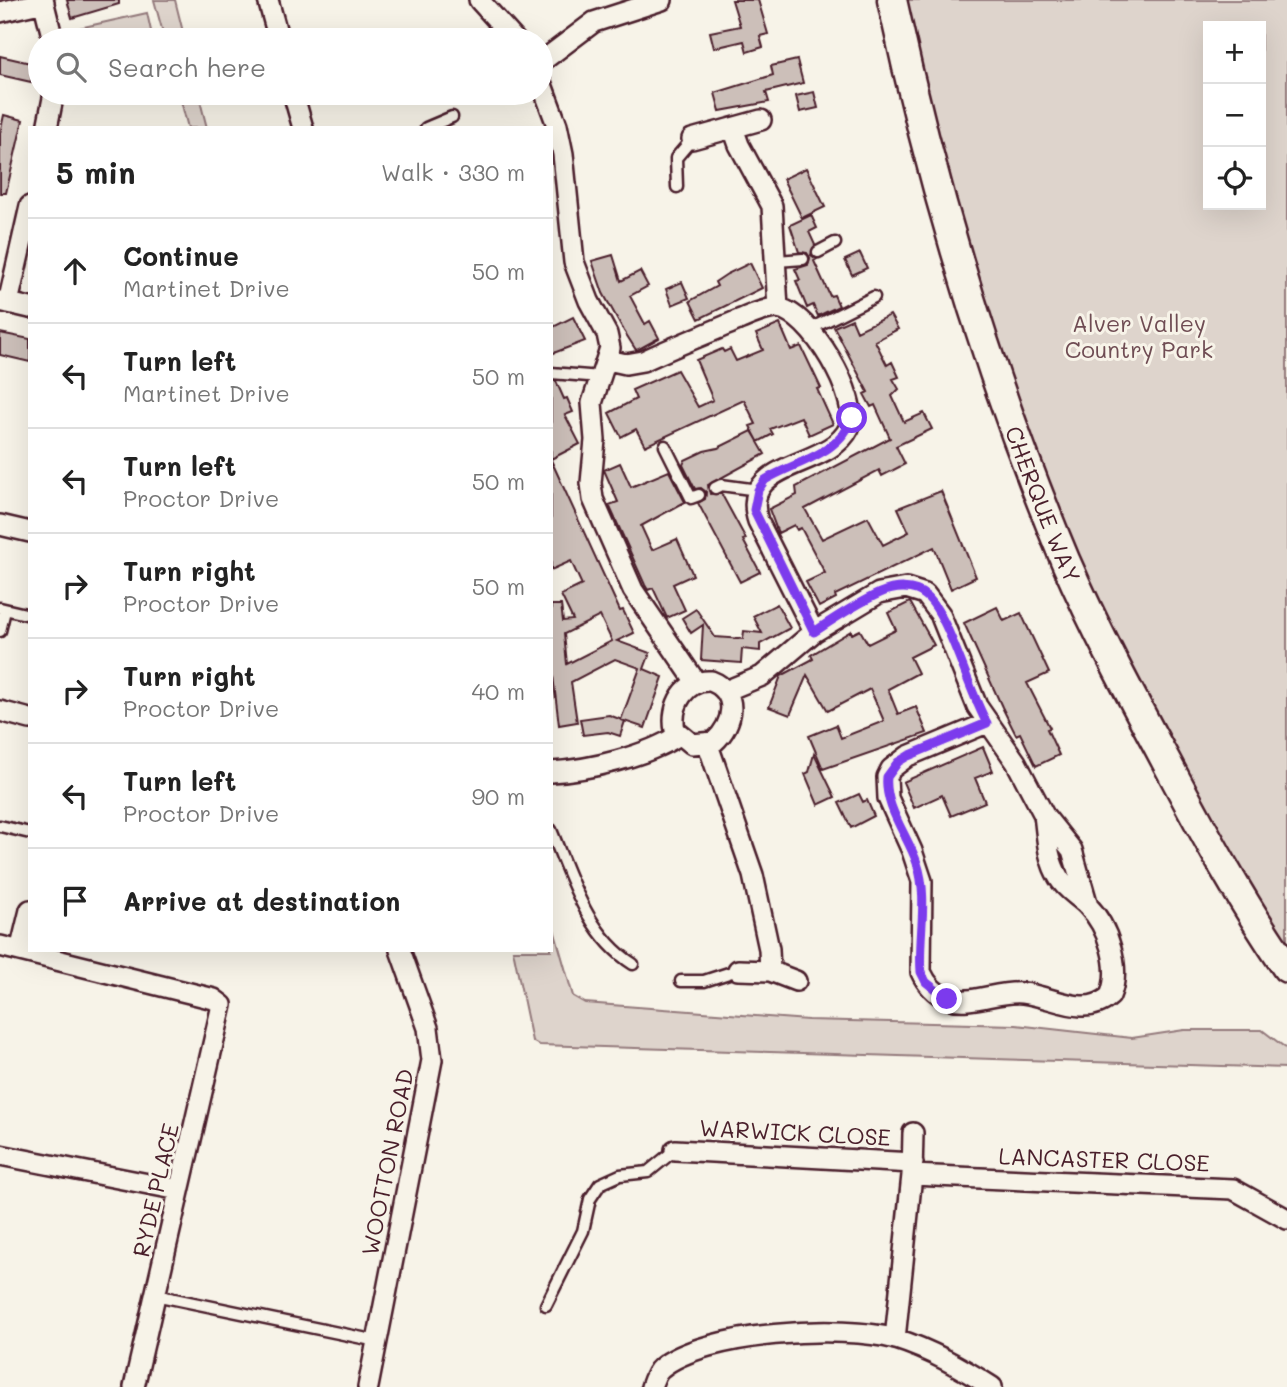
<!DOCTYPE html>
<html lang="en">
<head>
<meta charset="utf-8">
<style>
	body { margin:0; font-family:Mali,sans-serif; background:#f6f6f6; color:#222 }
	.controls { position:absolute; right:21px; top:21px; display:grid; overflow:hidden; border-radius:0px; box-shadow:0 7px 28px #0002 }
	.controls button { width:63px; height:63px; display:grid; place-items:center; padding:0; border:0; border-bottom:2px solid #e0e0e0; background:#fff; color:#222; font:35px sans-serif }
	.stop { position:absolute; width:21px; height:21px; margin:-16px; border:5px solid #7c3aed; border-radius:50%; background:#fff }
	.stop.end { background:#7c3aed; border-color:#fff; box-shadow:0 2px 7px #0008 }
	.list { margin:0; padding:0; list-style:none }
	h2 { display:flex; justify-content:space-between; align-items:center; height:91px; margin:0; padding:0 28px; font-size:30px }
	h2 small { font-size:23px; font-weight:400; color:#767676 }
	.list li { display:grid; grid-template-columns:46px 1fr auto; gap:21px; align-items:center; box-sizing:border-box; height:105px; padding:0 28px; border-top:2px solid #e0e0e0 }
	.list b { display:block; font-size:26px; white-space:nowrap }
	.list p { margin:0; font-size:23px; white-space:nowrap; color:#767676 }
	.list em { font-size:23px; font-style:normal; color:#767676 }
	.icon { flex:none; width:38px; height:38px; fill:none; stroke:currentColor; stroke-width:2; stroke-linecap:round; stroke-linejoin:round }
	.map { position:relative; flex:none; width:1287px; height:1387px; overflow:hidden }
	.search { position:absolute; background:#fff; box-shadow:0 7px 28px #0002; left:28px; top:28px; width:525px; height:77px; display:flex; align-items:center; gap:18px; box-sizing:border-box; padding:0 24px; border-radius:38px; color:#767676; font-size:26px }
	.panel { position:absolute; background:#fff; box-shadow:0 7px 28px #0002; left:28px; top:126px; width:525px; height:826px; border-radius:0px }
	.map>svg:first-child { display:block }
	.green { fill:#ded4cc; stroke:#947a7c; stroke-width:2; fill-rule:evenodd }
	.building { fill:#ccbfb9; stroke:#4a1f2b; stroke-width:2; fill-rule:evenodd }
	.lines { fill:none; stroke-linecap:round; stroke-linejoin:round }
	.lane-casing { stroke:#4a1f2b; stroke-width:15 }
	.street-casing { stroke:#4a1f2b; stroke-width:24 }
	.secondary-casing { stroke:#4a1f2b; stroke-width:33 }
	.lane { stroke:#f7f3e8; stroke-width:10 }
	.street { stroke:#f7f3e8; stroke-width:19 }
	.secondary { stroke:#f7f3e8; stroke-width:28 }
	.route { stroke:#7c3aed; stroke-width:9 }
	.labels { text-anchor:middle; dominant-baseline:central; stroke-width:6; stroke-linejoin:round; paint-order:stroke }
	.park-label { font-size:23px; fill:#6f4c53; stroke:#f7f3e8 }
	.street-label { font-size:23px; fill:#4a1f2b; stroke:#f7f3e8 }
</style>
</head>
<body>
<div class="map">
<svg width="1287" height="1387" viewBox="0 0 1287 1387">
	<rect width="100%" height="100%" fill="#f7f3e8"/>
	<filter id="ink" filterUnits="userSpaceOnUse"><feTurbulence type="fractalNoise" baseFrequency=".0143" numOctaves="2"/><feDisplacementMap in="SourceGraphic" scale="14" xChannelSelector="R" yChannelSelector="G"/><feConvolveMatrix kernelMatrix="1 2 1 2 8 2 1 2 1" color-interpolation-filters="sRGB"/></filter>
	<g filter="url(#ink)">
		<path class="green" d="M154,0H175L185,40H165Z
			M891,0H1287V950L1126,686L997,380ZM1208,26H1261V205H1208Z
			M147,13L153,40H72L70,30Z
			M179,93H198L207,128H188Z
			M551,919L573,996L585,1003L808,1020L1016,1025L1132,1038L1184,1030H1262L1287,1049V1068L539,1045L532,1041L513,950H551Z"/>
		<path class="building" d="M67,0H119V4L72,18Z
			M732,0H758L768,34L760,36L763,47L747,52L744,41L714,48L710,32L740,26Z
			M0,56L35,64L31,82L0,75Z
			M797,60L803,83L766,92L769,102L720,111L715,93L773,75L771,66Z
			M814,92L818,108L800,112L796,96Z
			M4,115L23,120L6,193H0V133Z
			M806,168L825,207L802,218L783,179Z
			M811,215L817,228L809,232L815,245L811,255L817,259L814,261L830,296L834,295L839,306L818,316L813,305L807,308L796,281L800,280L795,269L808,265L810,258L807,253L799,252L790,225Z
			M860,253L867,268L852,275L845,260Z
			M613,255L621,281L640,271L648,286L630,296L645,324L650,321L659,338L639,349L636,350L624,331L603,293L592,261Z
			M750,263L762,288L699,319L690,301L717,286L715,282L727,274Z
			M682,282L689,298L672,305L666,289Z
			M890,315L898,329L875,341L887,365L892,362L899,377L893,379L899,389L892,396L904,422L924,413L932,429L896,446L905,464L882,476L879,470L805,509L822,539L868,517L883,545L909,532L898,508L941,491L976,577L951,589L934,547L835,595L836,598L819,607L806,582L825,573L801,528L797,530L794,525L778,533L769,509L797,495L796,487L890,438L875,405L871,407L864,394L868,392L834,327L852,319L857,331Z
			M573,317L585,341L551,354V328Z
			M780,324L791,350L801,346L821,388L817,389L833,424L809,435L801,417L770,429L773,434L758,442L765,454L708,485L710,494L721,493L746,539L743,540L760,572L740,582L698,503L705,499L706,492L701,488L695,489L683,465L685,460L704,451L718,448L752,431L758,441L750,426L756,424L744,400L645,446L636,429L621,437L609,413L636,399L632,390L677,370L698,407L713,400L696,360L722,349L724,352L730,349L736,361L763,350L756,334Z
			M0,333L30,339V362L0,355Z
			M551,380L556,381L564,399L567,398L573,412L565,415L580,444L551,459Z
			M551,460L620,611L623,610L634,633L617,641L650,653L644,669L663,677L645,728L621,720L640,668L615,659L571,682L577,722L559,725L551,659V605H561L563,621L573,620L561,595L582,585L571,561L551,570ZM600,616L612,641L567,664L564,634Z
			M620,463L631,487L669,471L685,502L641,526L652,550L677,539L693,575L673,584L685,610L667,618L653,588L648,590L645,585L609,505L618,502L604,470Z
			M910,602L934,645L910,657L918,673L888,689L898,714L916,707L927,733L823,769L809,736L836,725L841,738L884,721L870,689L828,711L807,675L790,715L769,707L781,676L813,659L811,655L851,631L852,634L860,630L868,644L896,630L888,613Z
			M777,604L790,628L760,644V651L742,649L741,663L701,660L703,625L691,633L682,618L696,609L715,637L743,639L744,631L762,633L753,616Z
			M997,607L1004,621L1021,613L1049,673L1027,683L1050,728L1047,729L1059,755L1036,766L1020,733L1016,735L1002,707L964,623Z
			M609,715L625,721L620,736L608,732L583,735L580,719Z
			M983,747L993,771L975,778L985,802L951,816L942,795L914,808L903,782Z
			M814,754L835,797L818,805L805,774L809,772Z
			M859,794L863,802L867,800L874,816L851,828L839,803Z"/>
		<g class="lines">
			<g class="lane-casing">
				<path id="lane" d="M483,40L502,24
					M426,128L452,117
					M677,187L676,158L692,139
					M818,252L835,243
					M777,261L803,259
					M810,329L874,297
					M551,373L601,377
					M665,446L691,498L699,495
					M715,488L721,485L758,490
					M0,608L30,615
					M0,631L5,610
					M0,826L30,833
					M551,830C571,878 587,935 633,964
					M681,981H704L738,970
					M155,1295L377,1341
					M546,1305L583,1231L590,1199L600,1184L620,1175L648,1172L675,1150"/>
			</g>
			<g class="street-casing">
				<path id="street" d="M43,0L53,40
					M268,0L279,40
					M479,0L515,40
					M0,12L44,2
					M541,62L594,22L662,0
					M541,82L557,125L563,154L574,262L589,301L607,334L610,348L592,403L595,440L591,483L593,499L633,590L696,682
					M293,93L303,128
					M47,128L54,93
					M733,128L739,145L772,206L778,308
					M692,139L761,120
					M0,301L30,308
					M8,303L30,206
					M608,360L626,364L643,361C675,346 709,333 741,319C751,315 766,308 777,308C810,311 862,400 849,428C829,470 738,459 758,521L814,632
					M0,525L30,532
					M711,681C740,692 734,724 714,742L692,744L675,730C670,706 685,679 711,681Z
					M728,690L762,676L814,632L879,593L906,588L925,594L940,614L977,706L1016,762L1044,815L1072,850L1088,906
					M0,711L30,719
					M987,723L908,756L891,769L887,777L888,798L912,851L922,881L921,972C926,983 935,994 947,998C971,1006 998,990 1023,993C1052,996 1085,1019 1110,996C1122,968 1108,926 1087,905C1077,895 1066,890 1059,878C1047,859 1047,836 1044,815
					M708,745L753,875L769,949L770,971
					M551,772C589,770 647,756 679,735
					M0,946L214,999L222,1005L134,1387
					M20,951L30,910
					M738,970L770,971L796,981
					M675,1150L913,1163
					M0,1155L179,1190
					M912,1175L1233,1189L1287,1219
					M895,1339L912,1175L913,1133
					M368,1387L432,1060L428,1028L400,950
					M651,1387C653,1381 656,1372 661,1368C704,1332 843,1324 896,1339C931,1350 962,1368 992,1387"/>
			</g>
			<g class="secondary-casing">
				<g id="secondary">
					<path id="s1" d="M892,0C933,191 989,379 1065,560C1095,629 1131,696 1167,763C1204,833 1242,903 1287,968"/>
				</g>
			</g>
			<use href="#lane" class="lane"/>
			<use href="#street" class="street"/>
			<use href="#secondary" class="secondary"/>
		</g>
	</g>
	<g class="lines" filter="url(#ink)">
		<path class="route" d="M852,418C841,454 794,462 765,480L758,490L754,510L814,632C835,618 857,603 880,593C894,587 914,585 926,596C948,613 969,692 987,723L908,756L898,762L887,777C884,807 908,836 917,863C929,898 918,936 921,972L926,982L947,999"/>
	</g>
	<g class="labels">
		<g class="park-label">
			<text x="1139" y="323">Alver Valley<tspan x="1139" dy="26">Country Park</tspan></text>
		</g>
		<g class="street-label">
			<text stroke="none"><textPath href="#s1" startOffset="527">CHERQUE WAY</textPath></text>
			<text transform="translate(795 1132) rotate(3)">WARWICK CLOSE</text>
			<text transform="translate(1104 1159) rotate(2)">LANCASTER CLOSE</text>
			<text transform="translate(387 1162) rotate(-79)">WOOTTON ROAD</text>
			<text transform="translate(155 1190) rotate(-77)">RYDE PLACE</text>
		</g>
	</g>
</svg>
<div class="controls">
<button>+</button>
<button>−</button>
<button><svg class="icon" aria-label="locate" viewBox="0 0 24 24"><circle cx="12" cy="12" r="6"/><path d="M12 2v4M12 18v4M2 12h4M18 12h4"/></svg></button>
</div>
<div class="stop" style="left:852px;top:418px"></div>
<div class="stop end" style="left:947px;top:999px"></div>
<div class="search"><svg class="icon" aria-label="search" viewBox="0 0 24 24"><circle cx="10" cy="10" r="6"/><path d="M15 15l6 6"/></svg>Search here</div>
<section class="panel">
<h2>5 min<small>Walk · 330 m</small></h2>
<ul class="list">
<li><svg class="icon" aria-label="ahead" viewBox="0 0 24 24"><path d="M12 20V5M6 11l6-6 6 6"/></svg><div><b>Continue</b><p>Martinet Drive</p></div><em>50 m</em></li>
<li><svg class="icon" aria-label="left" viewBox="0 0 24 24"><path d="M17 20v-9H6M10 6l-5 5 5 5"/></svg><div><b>Turn left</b><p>Martinet Drive</p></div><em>50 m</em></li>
<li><svg class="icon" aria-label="left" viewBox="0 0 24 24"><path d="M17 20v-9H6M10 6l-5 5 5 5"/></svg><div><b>Turn left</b><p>Proctor Drive</p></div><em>50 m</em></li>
<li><svg class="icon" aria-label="right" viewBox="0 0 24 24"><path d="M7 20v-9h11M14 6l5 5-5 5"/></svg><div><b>Turn right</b><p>Proctor Drive</p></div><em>50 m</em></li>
<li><svg class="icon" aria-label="right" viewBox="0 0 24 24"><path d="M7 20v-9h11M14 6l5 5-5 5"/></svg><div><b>Turn right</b><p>Proctor Drive</p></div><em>40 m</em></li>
<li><svg class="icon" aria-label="left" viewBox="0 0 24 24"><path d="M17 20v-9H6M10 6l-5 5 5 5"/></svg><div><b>Turn left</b><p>Proctor Drive</p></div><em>90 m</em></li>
<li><svg class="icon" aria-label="arrive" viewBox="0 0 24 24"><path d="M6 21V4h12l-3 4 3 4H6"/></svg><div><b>Arrive at destination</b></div></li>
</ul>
</section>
</div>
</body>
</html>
